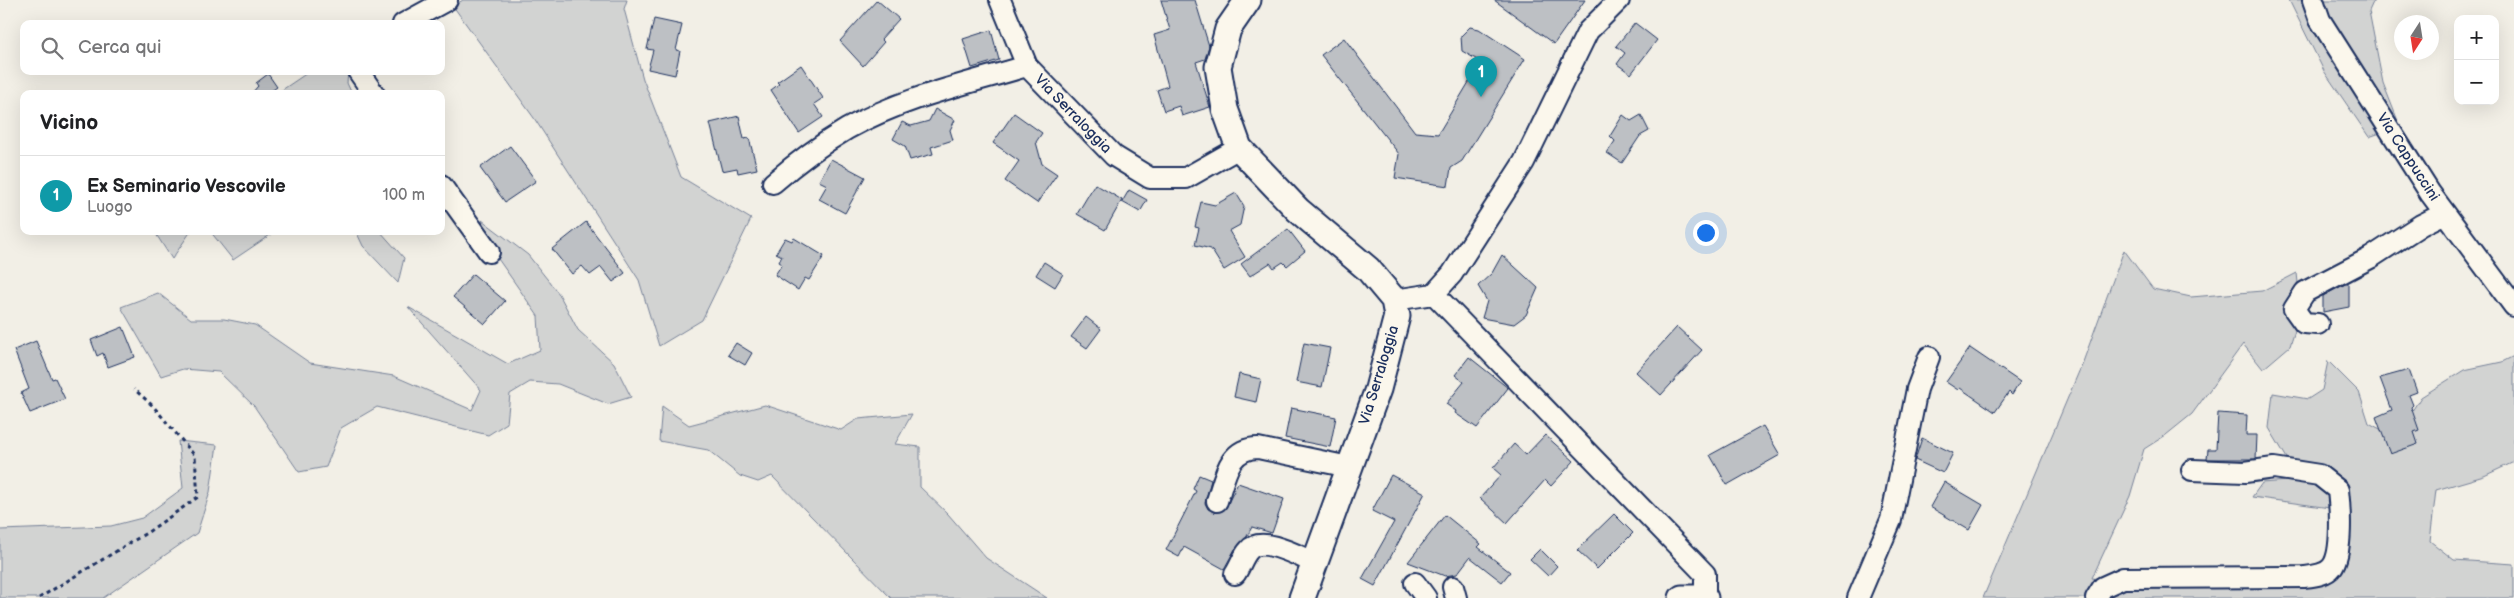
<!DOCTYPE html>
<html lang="it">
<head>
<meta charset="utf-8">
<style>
	body { margin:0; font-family:"Balsamiq Sans",sans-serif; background:#f6f6f6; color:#202124 }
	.controls { position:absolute; right:15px; top:15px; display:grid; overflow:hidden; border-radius:10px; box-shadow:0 5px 20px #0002 }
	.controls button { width:45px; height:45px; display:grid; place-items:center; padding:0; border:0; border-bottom:1px solid #e0e0e0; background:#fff; color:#202124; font:25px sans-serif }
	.compass { position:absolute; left:2394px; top:15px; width:45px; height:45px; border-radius:50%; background:#fff; box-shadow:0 5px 20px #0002; rotate:192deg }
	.you { position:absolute; left:1705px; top:232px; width:18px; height:18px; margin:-12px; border:4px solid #fff; border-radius:50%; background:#1a73e8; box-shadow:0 0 0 8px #1a73e833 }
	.badge { display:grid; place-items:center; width:32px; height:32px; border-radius:50%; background:#1a73e8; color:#fff; font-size:16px; font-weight:700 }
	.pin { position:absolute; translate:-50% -41px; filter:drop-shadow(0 1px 2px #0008) }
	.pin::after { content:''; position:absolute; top:26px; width:18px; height:15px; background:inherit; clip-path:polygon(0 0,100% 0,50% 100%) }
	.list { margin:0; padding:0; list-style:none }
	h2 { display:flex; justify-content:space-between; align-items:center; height:65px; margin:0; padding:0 20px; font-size:21px }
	h2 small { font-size:16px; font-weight:400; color:#757577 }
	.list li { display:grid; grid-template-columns:32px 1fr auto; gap:15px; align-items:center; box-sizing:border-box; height:80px; padding:0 20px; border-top:1px solid #e0e0e0 }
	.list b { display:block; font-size:19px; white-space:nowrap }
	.list p { margin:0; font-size:16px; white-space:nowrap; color:#757577 }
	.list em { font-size:16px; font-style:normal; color:#757577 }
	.icon { flex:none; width:28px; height:28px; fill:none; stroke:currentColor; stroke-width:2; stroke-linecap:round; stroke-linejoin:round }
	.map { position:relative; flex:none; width:2514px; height:598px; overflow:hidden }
	.search { position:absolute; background:#fff; box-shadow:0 5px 20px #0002; left:20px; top:20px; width:425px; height:55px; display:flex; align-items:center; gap:12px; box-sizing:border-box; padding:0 18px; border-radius:10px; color:#757577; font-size:19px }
	.panel { position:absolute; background:#fff; box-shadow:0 5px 20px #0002; left:20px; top:90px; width:425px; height:145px; border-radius:10px }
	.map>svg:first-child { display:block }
	.green { fill:#d2d3d2; stroke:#768198 }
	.building { fill:#bdc0c4; stroke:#1b2f5e }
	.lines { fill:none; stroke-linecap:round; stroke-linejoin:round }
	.minor-casing { stroke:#1b2f5e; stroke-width:24 }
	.major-casing { stroke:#1b2f5e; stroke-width:29 }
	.path { stroke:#1b2f5e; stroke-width:3; stroke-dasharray:4 4; stroke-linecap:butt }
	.minor { stroke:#fbf7ec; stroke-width:20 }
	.major { stroke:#fbf7ec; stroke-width:25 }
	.labels { text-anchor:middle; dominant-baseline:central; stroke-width:4; stroke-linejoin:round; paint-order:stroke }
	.street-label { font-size:15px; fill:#1b2f5e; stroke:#fbf7ec }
</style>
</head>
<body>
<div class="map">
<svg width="2514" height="598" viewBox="0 0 2514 598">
	<rect width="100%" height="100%" fill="#f2efe6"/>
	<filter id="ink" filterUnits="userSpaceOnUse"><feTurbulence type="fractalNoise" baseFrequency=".02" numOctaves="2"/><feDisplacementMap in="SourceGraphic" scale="10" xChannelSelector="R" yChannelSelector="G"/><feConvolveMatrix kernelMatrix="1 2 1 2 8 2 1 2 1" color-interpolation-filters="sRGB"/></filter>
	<g filter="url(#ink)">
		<path class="green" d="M463,0H627L624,9L643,79L681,177L751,219L702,320L659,346L639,280L534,118L453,6Z
			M2289,0H2374L2369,11L2383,83L2400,126L2369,137L2324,71Z
			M310,71H348L347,83L352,94H276Z
			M482,220L528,255L559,294L578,330L614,363L631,397L608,404L558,384L530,382L510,394L507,423L488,435L377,407L341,428L326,467L299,472L254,406L219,372L183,369L161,376L121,307L158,293L191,319H224L255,325L310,363L394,376L472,410L481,390L408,307L508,364L540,350L538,316L489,246Z
			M154,231H191L172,259Z
			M210,231H276L233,260Z
			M356,231H380L404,258L398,283L363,246Z
			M2124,250L2153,289L2191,297L2262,291L2297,273L2301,312L2290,346L2263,369L2243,344L2192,414L2166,435L2144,449L2130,496L2092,578L2164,587L2325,583L2344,510L2252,497L2262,483L2300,480L2269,428L2273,393L2308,399L2322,390L2328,361L2359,392L2369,423L2395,437L2421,397L2464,370L2502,362L2514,356V462L2484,476L2436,490L2430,541L2454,560L2514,564V598H1983L2083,362Z
			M765,405L841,430L858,419L912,414L895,444L920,447V487L948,514L986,558L1047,598H891L772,476L758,482L740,476L708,450L659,441L662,406L689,425Z
			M178,441L217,445L210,492L197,533L103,598H0V530L111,526L142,518L183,488Z"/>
		<path class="building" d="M877,0L899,19L881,39L884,42L863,66L840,41Z
			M1161,0H1195L1209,46L1205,59L1196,62L1210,107L1182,116L1179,106L1164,111L1157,90L1168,86L1154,35L1170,30Z
			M1494,0H1585L1554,44Z
			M654,19L682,25L676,50L680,51L675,75L648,69L653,50L647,49Z
			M1635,23L1657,40L1631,74L1617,64L1625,53L1616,46Z
			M1470,27L1479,29L1525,59L1462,161L1451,168L1448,186L1395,178L1399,154L1321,55L1344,38L1415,132L1438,134L1481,62L1462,51L1461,36Z
			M991,30L999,60L972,68L963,39Z
			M801,65L823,98L814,104L823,117L799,133L771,90L779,84L777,82Z
			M268,74L277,87L267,94H251L258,86L256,83Z
			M935,109L955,120L950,130L953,140L931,147L933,154L910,160L905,146L893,139L902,122L911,126L929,121Z
			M1014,113L1042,133L1036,142L1042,164L1057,174L1037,203L1005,181L1019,161L993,143Z
			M1623,115L1631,121L1641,115L1649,131L1640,136L1622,163L1607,153L1615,141L1610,136Z
			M739,116L744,139L749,138L757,169L738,173L737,168L722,171L710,123Z
			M510,146L536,181L505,202L480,168Z
			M831,159L865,177L845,213L819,199L827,185L819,181Z
			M1095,184L1122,200L1105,230L1077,214Z
			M1129,190L1147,200L1140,212L1122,202Z
			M1236,193L1244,206L1240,225L1229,231L1245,257L1224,270L1211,249L1195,245L1199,228L1195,227L1201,202L1215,205Z
			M586,222L625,273L613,282L601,267L590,275L582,266L572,274L552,249Z
			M1288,229L1305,251L1287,266L1283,262L1274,268L1270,263L1250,276L1241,264Z
			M785,238L792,241L794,238L824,256L809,280L805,278L798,290L775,275L782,264L779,262L782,256L776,253Z
			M1502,255L1538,288L1526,315L1514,324L1482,318L1487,301L1478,286L1492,273Z
			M1044,262L1063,274L1055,287L1036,275Z
			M473,274L505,301L485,324L453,297Z
			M2345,284H2349V307L2323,312V296Z
			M1086,317L1101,329L1087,348L1071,337Z
			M123,327L135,357L108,367L103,353L97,356L91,340Z
			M1677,327L1702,350L1661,395L1636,372Z
			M36,341L52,379L55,378L65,399L30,413L21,393L29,389L14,350Z
			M736,343L752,353L745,365L728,355Z
			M1304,343L1330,348L1322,387L1296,382Z
			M1970,348L2020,382L2012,395L2009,392L1995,412L1960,388L1958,390L1946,382Z
			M1469,357L1508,388L1477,428L1455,413L1456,411L1446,404L1464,382L1455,375Z
			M2409,370L2417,392L2409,395L2413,405L2411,407L2419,430L2414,432L2418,444L2390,454L2376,417L2392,410L2380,378Z
			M1239,374L1261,379L1256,402L1234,397Z
			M1291,408L1336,417L1330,447L1285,438Z
			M2218,413L2247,415L2246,435H2257L2256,459H2207L2208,449H2216Z
			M1763,426L1780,455L1727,485L1710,455Z
			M1545,435L1574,461L1551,486L1545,480L1507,523L1480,498L1501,475L1493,468L1514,444L1526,455Z
			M1922,438L1953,453L1943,473L1915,460Z
			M1199,475L1211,480L1205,503L1208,509L1214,512L1225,509L1238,483L1284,499L1272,533L1252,527L1246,538L1235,549L1224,569L1184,547L1179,557L1166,550L1196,491L1193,489Z
			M1391,475L1425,493L1375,586L1362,579L1394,522L1372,511Z
			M1944,482L1983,505L1969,530L1930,507Z
			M1614,514L1633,533L1597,569L1577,550Z
			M1445,515L1481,544L1478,547L1510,572L1502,582L1470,557L1457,574L1445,576L1408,562Z
			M1540,549L1557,566L1548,576L1530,559Z"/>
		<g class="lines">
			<g class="minor-casing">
				<path id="minor" d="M1000,0L1027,66L1114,156L1150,178H1186L1239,148
					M2313,0L2320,20L2430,193L2514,306
					M403,24L447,0
					M358,71L374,94
					M773,183C796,163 820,145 847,129C902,98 966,84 1027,66
					M441,185L489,252
					M1434,294L1705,574V598
					M1394,300L1434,294L1452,274L1524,162L1588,31L1619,0
					M2318,324L2304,323L2294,309L2305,292L2370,258L2421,225L2445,213
					M1217,501C1225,477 1228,448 1258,448L1349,467
					M1235,574C1240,567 1243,556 1249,550C1262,535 1300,557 1315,563
					M1415,583L1426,598
					M1453,587L1456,598
					M1858,598L1891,520L1917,389L1929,357
					M2096,598L2103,587L2123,578L2304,577C2313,576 2326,575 2332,567C2343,553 2340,507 2338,490L2319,475L2274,468L2245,472L2192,470"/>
			</g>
			<g class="major-casing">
				<path id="major" d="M1248,0L1228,29L1218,67L1225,109L1239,148L1298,210L1368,269L1394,300L1397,316L1378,389L1302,598
					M1682,598H1705"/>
			</g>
			<path class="path" d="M39,598L148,532L198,497L195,456L153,406L134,389"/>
			<use href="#minor" class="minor"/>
			<use href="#major" class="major"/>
		</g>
	</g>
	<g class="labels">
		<g class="street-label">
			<text transform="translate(1073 114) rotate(46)">Via Serraloggia</text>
			<text transform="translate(2408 157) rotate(57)">Via Cappuccini</text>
			<text transform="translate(1379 375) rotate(-73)">Via Serraloggia</text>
		</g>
	</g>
</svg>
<div class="controls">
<button>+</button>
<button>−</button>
</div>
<svg class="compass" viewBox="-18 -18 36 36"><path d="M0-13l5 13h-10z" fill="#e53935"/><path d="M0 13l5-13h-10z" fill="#757577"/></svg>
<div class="you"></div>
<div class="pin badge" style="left:1481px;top:97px;background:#0f9aa8">1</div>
<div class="search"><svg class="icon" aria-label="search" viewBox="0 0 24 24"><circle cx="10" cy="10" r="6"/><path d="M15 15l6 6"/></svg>Cerca qui</div>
<section class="panel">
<h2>Vicino<small></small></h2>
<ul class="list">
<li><span class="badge" style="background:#0f9aa8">1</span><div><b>Ex Seminario Vescovile</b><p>Luogo</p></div><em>100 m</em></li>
</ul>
</section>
</div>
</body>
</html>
